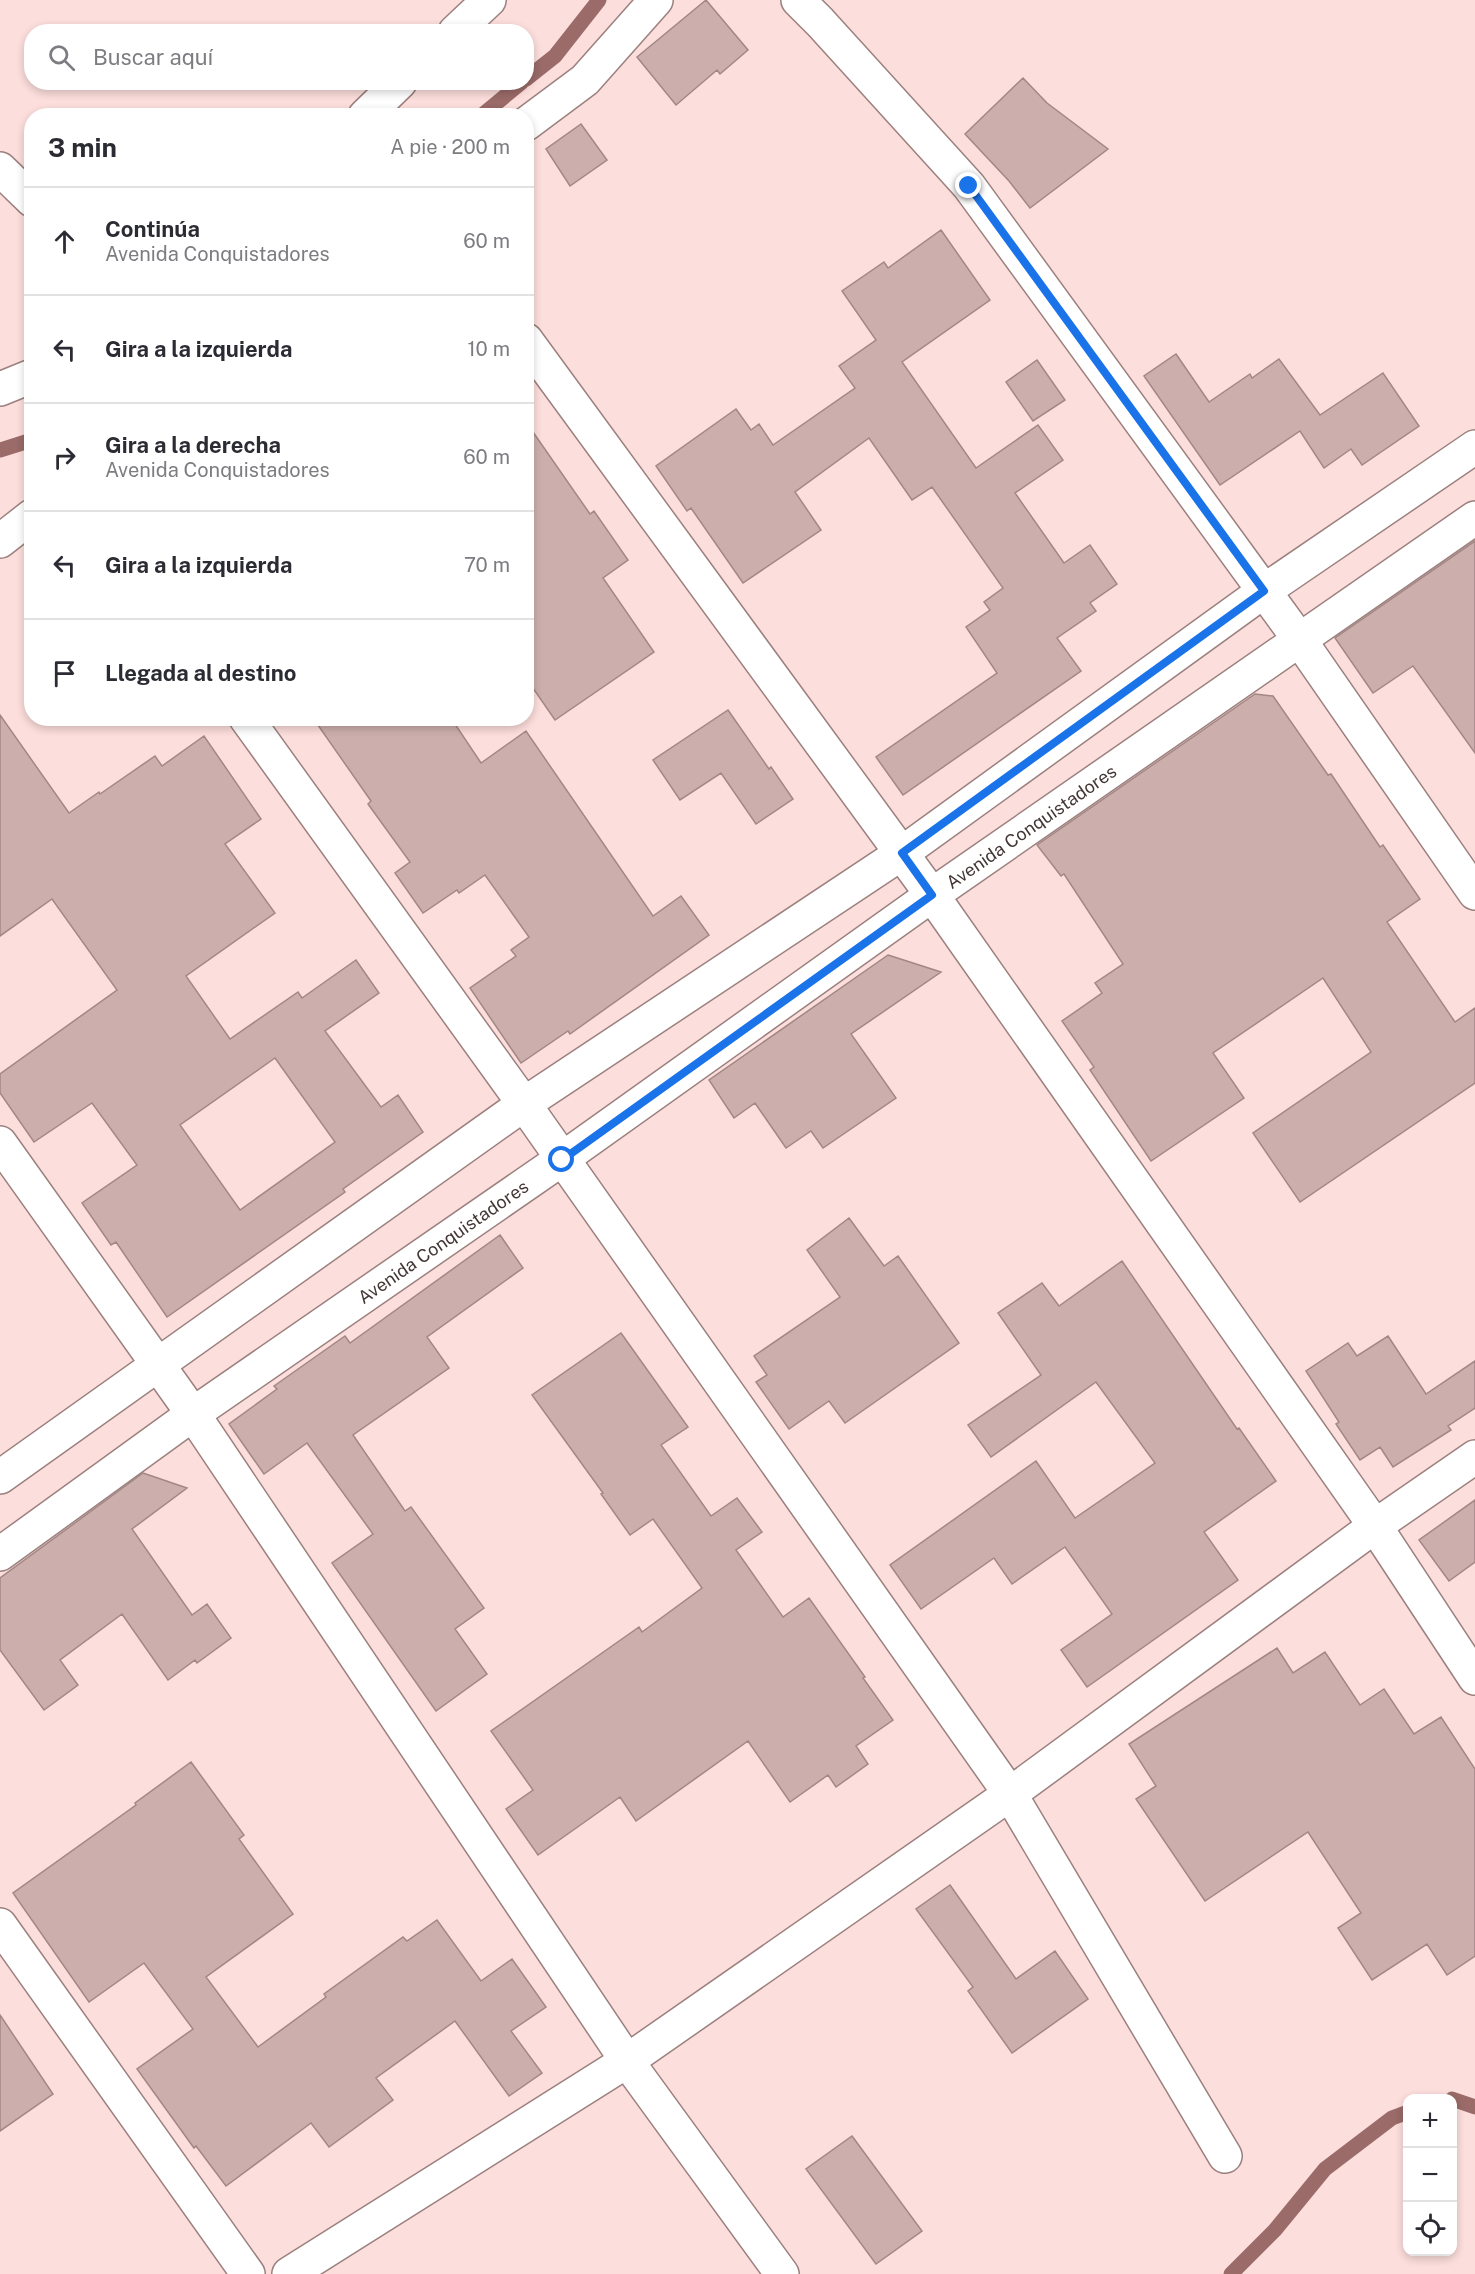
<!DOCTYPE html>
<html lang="es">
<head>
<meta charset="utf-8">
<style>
	body { margin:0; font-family:"Public Sans",sans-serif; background:#f2f2f3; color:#2b2b33 }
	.controls { position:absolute; right:18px; bottom:18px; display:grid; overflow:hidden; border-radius:12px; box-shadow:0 3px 9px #0003 }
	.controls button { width:54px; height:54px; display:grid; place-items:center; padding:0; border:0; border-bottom:2px solid #e1e1e2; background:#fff; color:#2b2b33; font:30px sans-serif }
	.stop { position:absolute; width:18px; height:18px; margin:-14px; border:4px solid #1a73e8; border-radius:50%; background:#fff }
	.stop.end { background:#1a73e8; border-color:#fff; box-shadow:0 2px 6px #0008 }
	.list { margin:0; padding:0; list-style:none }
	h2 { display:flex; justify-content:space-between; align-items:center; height:78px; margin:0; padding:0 24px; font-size:26px }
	h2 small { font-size:20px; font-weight:400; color:#7c7c81 }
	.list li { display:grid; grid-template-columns:39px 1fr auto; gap:18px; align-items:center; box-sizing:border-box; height:108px; padding:0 24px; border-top:2px solid #e1e1e2 }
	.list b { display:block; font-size:22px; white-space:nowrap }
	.list p { margin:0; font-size:20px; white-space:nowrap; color:#7c7c81 }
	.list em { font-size:20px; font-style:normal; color:#7c7c81 }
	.icon { flex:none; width:33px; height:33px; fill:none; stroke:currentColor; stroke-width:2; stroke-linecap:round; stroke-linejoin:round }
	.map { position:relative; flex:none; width:1475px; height:2274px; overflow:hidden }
	.search { position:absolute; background:#fff; box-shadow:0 3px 9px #0003; left:24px; top:24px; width:510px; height:66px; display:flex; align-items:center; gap:15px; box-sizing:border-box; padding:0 21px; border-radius:24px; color:#7c7c81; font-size:22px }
	.panel { position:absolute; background:#fff; box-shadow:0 3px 9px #0003; left:24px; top:108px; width:510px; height:618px; border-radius:24px }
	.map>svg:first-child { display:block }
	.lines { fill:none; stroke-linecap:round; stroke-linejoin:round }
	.stream { stroke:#9a6b68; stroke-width:15 }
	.building { fill:#ccafad; stroke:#a28785; stroke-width:1.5; fill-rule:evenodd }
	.street-casing { stroke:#9b807e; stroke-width:36 }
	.street { stroke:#fff; stroke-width:33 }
	.route { stroke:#1a73e8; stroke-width:8 }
	.labels { text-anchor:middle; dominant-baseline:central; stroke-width:4.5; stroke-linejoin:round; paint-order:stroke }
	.street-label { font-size:18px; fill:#433736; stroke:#fdf0ef }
</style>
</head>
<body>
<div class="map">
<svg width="1475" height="2274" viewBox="0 0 1475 2274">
	<rect width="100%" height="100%" fill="#fcdedc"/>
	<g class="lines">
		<path class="stream" d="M526,79L555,56L599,0
			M481,116L522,82
			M0,450L32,440
			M1452,2099L1475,2107
			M1231,2274L1275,2230L1325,2169L1392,2118L1408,2112"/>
	</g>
	<path class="building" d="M706,0L748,50L720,74L717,70L676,105L637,57Z
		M1023,78L1047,103L1108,149L1030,208L1009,181L965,134Z
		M581,124L607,160L570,186L546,149Z
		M941,230L990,300L902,362L976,468L1038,425L1063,460L1015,493L1064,563L1090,545L1117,584L1090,603L1096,611L1057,638L1081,671L903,795L876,757L997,673L966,627L990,610L984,602L1003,588L932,487L912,500L869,438L795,492L821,530L743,583L691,508L687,511L656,466L736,409L751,430L759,424L773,445L855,388L839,366L876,340L842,291L884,262L888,268Z
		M1176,354L1209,402L1250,374L1252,378L1279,359L1320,415L1383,373L1419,426L1362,465L1351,449L1324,468L1300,431L1220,485L1144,376Z
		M1037,360L1065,400L1033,421L1006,382Z
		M526,422L590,514L594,511L628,560L603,578L654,652L555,720L526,678Z
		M1475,541V753L1413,666L1373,693L1335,638Z
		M1255,694L1273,696L1328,775L1331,774L1380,847L1383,845L1420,899L1387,922L1455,1022L1475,1008V1083L1300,1202L1253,1133L1371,1052L1323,978L1213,1053L1244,1098L1151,1161L1090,1070L1094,1067L1062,1021L1102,993L1095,983L1123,964L1064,874L1061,876L1037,845Z
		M728,710L769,769L771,767L793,799L756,824L721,773L680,800L653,760Z
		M0,715L69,813L99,792L100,794L155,756L162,766L204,736L261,819L225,844L275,913L186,976L230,1039L298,992L302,998L356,960L379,993L325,1031L381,1107L398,1095L423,1132L343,1189L345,1192L167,1317L116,1242L111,1245L82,1203L137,1165L92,1103L34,1142L0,1093V1074L117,990L52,899L0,936ZM275,1058L335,1142L240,1210L180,1125Z
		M313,718H451L481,763L526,731L653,916L681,896L709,935L570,1034L568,1031L521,1063L470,988L516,956L511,950L529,937L485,875L459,893L457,890L423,913L395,873L410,862L368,804L371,801Z
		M888,955L941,972L851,1034L896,1098L823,1148L811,1131L786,1148L755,1103L734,1118L709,1080Z
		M849,1218L884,1266L898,1256L959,1343L845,1423L829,1401L789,1429L756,1382L767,1375L754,1356L840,1297L807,1250Z
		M500,1235L523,1268L427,1337L449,1368L353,1435L405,1511L411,1507L484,1608L455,1629L487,1674L436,1711L332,1563L373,1534L307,1443L264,1474L229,1424L277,1389L274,1386L345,1336L350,1343Z
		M1122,1261L1237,1429L1239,1428L1276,1481L1204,1532L1238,1580L1087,1687L1061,1650L1112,1614L1065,1547L1012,1584L994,1558L921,1609L890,1565L1036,1461L1075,1518L1155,1463L1096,1382L991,1457L968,1425L1041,1375L998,1313L1042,1283L1059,1306Z
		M621,1333L688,1427L661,1445L711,1516L737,1498L762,1532L736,1550L783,1617L809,1598L865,1677L863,1678L893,1720L856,1746L868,1764L836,1787L828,1775L790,1802L748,1741L636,1821L620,1797L538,1855L506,1809L533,1790L491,1731L639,1627L642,1632L702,1588L653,1519L630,1535L601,1494L603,1493L532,1395Z
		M1388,1336L1426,1394L1475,1361V1408L1448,1426L1451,1430L1393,1467L1380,1447L1360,1460L1336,1424L1339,1422L1306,1371L1348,1343L1357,1356Z
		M143,1473L187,1488L132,1529L192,1615L207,1604L231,1638L197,1663L195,1660L168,1680L122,1614L60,1660L78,1685L44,1710L0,1650V1578Z
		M1475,1500V1562L1449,1581L1419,1540Z
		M1277,1648L1293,1673L1325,1652L1360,1705L1384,1689L1414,1734L1441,1717L1475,1769V1956L1447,1975L1427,1944L1372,1980L1338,1928L1361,1913L1308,1832L1205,1901L1136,1799L1156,1786L1129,1744Z
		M191,1762L244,1835L239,1839L293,1914L206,1977L258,2047L326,1997L324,1994L403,1937L407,1941L437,1920L481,1981L512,1959L546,2007L511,2031L542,2073L509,2096L455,2021L376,2078L393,2100L329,2147L311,2123L226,2186L196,2146L194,2148L137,2069L193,2029L144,1963L89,2002L13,1893L136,1805L135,1803Z
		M950,1885L1016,1979L1055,1951L1088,1999L1012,2053L968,1991L973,1987L916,1909Z
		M0,2015L53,2094L0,2131Z
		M852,2136L922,2231L876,2264L806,2169Z"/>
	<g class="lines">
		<g class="street-casing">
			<g id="street">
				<path d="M798,0L820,22L969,186L1299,639L1475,893"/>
				<path d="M455,32L489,0"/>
				<path d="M365,116L400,82"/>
				<path d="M526,124L585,80L656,0"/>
				<path d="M0,169L32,200"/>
				<path d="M526,340L932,895L1375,1526L1475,1678"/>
				<path d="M0,389L32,376"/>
				<path d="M0,541L32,516"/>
				<path d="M246,718L524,1104L1010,1794L1225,2156"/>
				<path d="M0,1143L193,1414L627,2061L782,2274"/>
				<path d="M0,1477L524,1104L902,853L1264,591L1475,447"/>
				<path id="s1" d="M0,1554L193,1414L562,1159L932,895L1475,518"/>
				<path d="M0,1925L248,2274"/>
				<path d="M289,2274L627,2061L1010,1794L1375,1526L1475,1457"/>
			</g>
		</g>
		<use href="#street" class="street"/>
	</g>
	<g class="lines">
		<path class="route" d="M562,1160L932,895L902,853L1264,591L969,186"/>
	</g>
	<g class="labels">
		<g class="street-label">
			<text stroke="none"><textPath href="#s1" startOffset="1262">Avenida Conquistadores</textPath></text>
			<text stroke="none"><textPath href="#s1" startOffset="542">Avenida Conquistadores</textPath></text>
		</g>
	</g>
</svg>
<div class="controls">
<button>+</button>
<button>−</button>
<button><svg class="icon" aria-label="locate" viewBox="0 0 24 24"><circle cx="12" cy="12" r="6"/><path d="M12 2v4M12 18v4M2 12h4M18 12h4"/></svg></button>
</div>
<div class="stop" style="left:562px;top:1160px"></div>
<div class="stop end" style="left:969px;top:186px"></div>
<div class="search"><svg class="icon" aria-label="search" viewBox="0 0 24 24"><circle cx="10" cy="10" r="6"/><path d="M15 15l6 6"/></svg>Buscar aquí</div>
<section class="panel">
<h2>3 min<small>A pie · 200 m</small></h2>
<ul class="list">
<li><svg class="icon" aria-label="ahead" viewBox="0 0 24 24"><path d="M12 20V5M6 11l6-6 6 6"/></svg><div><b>Continúa</b><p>Avenida Conquistadores</p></div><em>60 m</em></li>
<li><svg class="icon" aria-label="left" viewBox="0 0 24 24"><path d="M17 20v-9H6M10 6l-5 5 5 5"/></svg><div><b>Gira a la izquierda</b></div><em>10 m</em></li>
<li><svg class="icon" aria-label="right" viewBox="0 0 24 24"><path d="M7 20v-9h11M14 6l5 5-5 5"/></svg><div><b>Gira a la derecha</b><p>Avenida Conquistadores</p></div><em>60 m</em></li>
<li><svg class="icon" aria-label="left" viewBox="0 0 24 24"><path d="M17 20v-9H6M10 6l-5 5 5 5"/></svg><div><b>Gira a la izquierda</b></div><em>70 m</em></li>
<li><svg class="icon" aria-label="arrive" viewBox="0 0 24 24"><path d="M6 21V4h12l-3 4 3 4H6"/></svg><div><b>Llegada al destino</b></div></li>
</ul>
</section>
</div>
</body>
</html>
